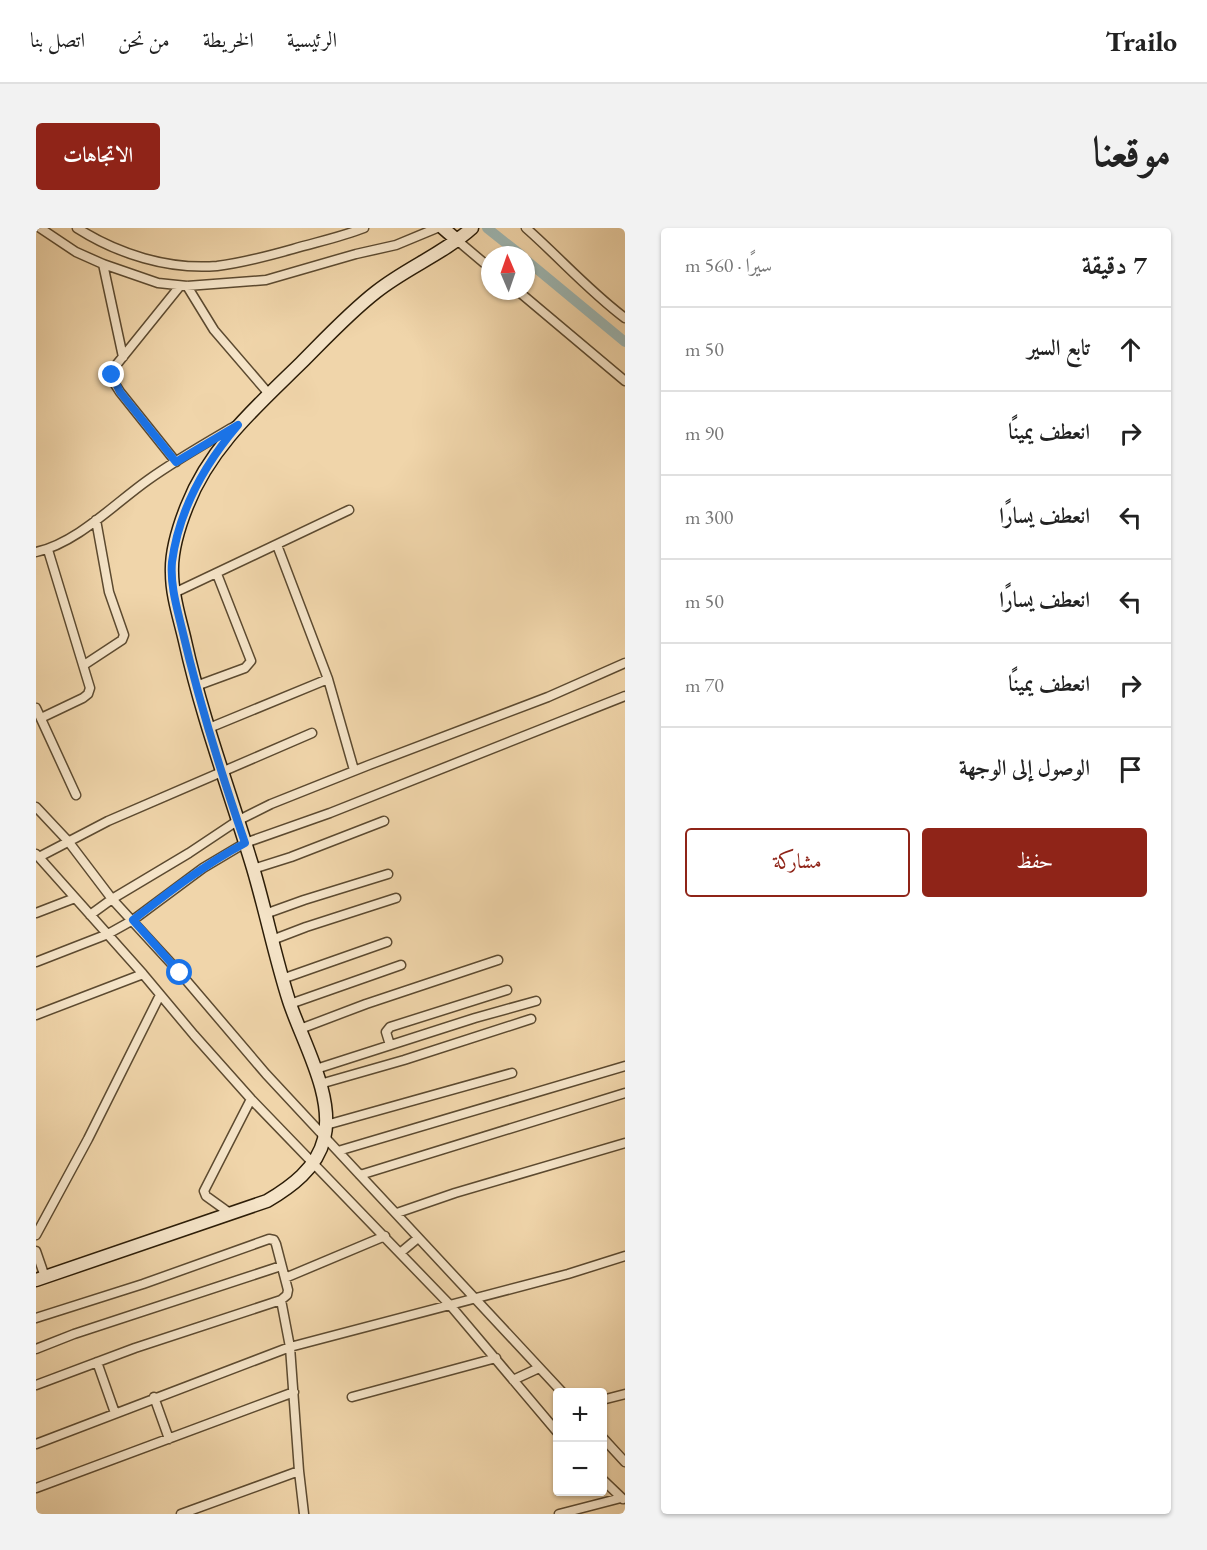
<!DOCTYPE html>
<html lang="ar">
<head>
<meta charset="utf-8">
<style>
	body { margin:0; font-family:"EB Garamond",Amiri,serif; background:#f2f2f2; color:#222; direction:rtl }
	.controls { position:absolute; right:18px; bottom:18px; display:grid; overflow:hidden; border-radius:6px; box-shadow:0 2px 4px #0004 }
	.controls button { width:54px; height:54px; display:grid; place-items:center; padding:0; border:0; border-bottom:2px solid #e0e0e0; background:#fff; color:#222; font:30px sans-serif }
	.compass { position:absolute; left:445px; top:18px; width:54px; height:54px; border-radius:50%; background:#fff; box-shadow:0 2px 4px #0004; rotate:358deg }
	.stop { position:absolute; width:18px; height:18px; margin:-14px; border:4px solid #1a73e8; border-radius:50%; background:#fff }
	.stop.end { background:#1a73e8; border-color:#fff; box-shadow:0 2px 6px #0008 }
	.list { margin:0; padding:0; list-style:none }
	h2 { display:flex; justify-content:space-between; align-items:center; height:78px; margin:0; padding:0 24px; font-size:26px }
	h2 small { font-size:20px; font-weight:400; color:#767676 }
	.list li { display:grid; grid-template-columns:39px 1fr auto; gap:18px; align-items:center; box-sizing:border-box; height:84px; padding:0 24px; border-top:2px solid #e0e0e0 }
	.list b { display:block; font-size:22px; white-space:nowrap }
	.list em { font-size:20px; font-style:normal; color:#767676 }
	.actions { display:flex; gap:12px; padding:18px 24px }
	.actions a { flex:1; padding:14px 0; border:2px solid #8f2418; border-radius:6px; text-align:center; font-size:21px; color:#8f2418 }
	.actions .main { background:#8f2418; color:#fff }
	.icon { flex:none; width:33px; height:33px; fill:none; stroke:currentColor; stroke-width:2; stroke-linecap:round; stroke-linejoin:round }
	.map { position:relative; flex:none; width:589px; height:1286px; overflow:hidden; direction:ltr; border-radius:6px }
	header { display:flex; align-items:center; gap:36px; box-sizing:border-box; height:84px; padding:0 30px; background:#fff; border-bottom:2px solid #e0e0e0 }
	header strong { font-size:28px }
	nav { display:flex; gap:33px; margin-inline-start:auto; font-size:21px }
	.intro { display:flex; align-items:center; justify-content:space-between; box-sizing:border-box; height:144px; padding:0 36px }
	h1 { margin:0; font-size:42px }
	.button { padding:15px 27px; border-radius:6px; background:#8f2418; color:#fff; font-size:21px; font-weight:700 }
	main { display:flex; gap:36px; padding:0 36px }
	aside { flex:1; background:#fff; border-radius:6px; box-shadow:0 2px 4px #0004 }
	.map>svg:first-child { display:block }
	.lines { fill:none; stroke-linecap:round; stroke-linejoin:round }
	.canal { stroke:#9db6b2; stroke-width:10 }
	.street-casing { stroke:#5c4a30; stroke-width:11 }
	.secondary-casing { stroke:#2b1c07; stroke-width:15 }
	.street { stroke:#f5e4c8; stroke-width:8 }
	.secondary { stroke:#f5e4c8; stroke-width:12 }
	.route { stroke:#1a73e8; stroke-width:8 }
</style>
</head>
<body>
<header>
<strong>Trailo</strong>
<nav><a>الرئيسية</a><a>الخريطة</a><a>من نحن</a><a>اتصل بنا</a></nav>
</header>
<div class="intro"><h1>موقعنا</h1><a class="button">الاتجاهات</a></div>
<main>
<aside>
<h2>7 دقيقة<small>سيرًا · 560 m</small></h2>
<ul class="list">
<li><svg class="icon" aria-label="ahead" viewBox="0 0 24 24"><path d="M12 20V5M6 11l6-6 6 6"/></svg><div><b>تابع السير</b></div><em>50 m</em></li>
<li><svg class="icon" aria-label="right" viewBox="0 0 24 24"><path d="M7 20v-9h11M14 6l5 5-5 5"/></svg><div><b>انعطف يمينًا</b></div><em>90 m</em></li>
<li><svg class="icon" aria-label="left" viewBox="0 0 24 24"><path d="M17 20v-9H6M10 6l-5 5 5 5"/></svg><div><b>انعطف يسارًا</b></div><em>300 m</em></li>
<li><svg class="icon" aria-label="left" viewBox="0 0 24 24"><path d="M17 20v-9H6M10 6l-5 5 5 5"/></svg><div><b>انعطف يسارًا</b></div><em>50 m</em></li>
<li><svg class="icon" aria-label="right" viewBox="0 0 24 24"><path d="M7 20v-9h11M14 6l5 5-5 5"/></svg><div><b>انعطف يمينًا</b></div><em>70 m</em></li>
<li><svg class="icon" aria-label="arrive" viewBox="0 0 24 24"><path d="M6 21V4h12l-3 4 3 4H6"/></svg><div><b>الوصول إلى الوجهة</b></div></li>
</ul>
<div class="actions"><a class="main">حفظ</a><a>مشاركة</a></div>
</aside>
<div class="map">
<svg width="589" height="1286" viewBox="0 0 589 1286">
	<rect width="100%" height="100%" fill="#f0d5aa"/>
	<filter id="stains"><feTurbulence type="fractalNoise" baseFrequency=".00333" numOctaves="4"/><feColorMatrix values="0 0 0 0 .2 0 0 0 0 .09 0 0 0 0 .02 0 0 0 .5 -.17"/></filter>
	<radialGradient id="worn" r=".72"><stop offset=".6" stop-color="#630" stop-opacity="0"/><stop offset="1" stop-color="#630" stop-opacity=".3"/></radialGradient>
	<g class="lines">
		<path class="canal" d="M451,0L485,27
			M490,32L589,114"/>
		<g class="street-casing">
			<path id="street" d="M4,0L40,24L67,36L122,55L151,58L230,52L320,26L360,17L401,0
				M41,0C82,26 132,42 181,38C206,35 232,28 257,21C281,14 305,9 328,0
				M490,0C524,30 553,63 589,90
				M422,13L454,40
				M67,36L87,129
				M151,58L178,102L233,166
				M482,63L589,153
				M140,234L84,164L77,153V141L144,58
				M241,317L292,451L318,542
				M0,324C41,315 78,276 112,252C140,232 170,215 199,198
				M138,365L313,282
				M48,437L86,412L88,407L73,364L60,292
				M160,458L209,440L215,433L181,346
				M0,480L40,567
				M5,490L47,470L52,466L54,460L12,322
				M173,500L292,451
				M0,579L32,613L76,671L144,745L230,846L526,1164
				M0,626L107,746L158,807L215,871L414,1077L522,1205
				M3,629L72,593L276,505
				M217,641L255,629L348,593
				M0,685L39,670
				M229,686L268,672L352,646
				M54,687L76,671L153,625L201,593L235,576L333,537L512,469L589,435
				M236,712L270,699L360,670
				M0,734L72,706L97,692L167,640L209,615L294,585L589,468
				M246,751L351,714
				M254,776L365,737
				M0,787L107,746
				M264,801L330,776L462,732
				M354,817L350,804L354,799L471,762
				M280,841L439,790L500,773
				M284,856L368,832L495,791
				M290,897L476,845
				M302,923L589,838
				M324,947L589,865
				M361,985L419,965L589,915
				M195,986L170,968L168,963L215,871
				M0,1007L52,911L124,767
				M0,1023L9,1049
				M364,1025L382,1010
				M249,1050L349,1008
				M245,1072L254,1119L263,1243L268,1286
				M0,1090L107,1056L233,1011L238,1012L240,1016L252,1062L251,1067L245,1072L99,1120L0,1157
				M0,1121L38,1106L245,1038
				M61,1134L79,1185
				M477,1152L503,1140
				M118,1169L133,1211
				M316,1169L460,1130
				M566,1172L589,1166
				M566,1209L589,1234
				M0,1216L254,1119L532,1046L589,1028
				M566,1251L587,1271
				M0,1260L258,1164
				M145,1286L263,1243
				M523,1286L585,1270"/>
		</g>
		<g class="secondary-casing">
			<path id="secondary" d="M407,0L422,13
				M0,1052L231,973C255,959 281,940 288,911C299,868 266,813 253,773C239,729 230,684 217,640C194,564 166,490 149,413C144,391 136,368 136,345C135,323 143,298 151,278C174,219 220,179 265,135C289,111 313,85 340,64C370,40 407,26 436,0"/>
		</g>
		<use href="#street" class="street"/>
		<use href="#secondary" class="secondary"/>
	</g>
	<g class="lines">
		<path class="route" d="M76,147L84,164L140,234L202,197C168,237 143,281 136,334C134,357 141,380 146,401C163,474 185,545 209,615C168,637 133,664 97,692L144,745"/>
	</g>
	<rect width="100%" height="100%" filter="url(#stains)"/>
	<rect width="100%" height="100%" fill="url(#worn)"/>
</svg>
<div class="controls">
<button>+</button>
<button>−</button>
</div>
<svg class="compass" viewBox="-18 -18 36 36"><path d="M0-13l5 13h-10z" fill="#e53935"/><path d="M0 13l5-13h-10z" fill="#767676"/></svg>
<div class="stop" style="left:144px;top:745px"></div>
<div class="stop end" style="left:76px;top:147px"></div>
</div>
</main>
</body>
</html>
